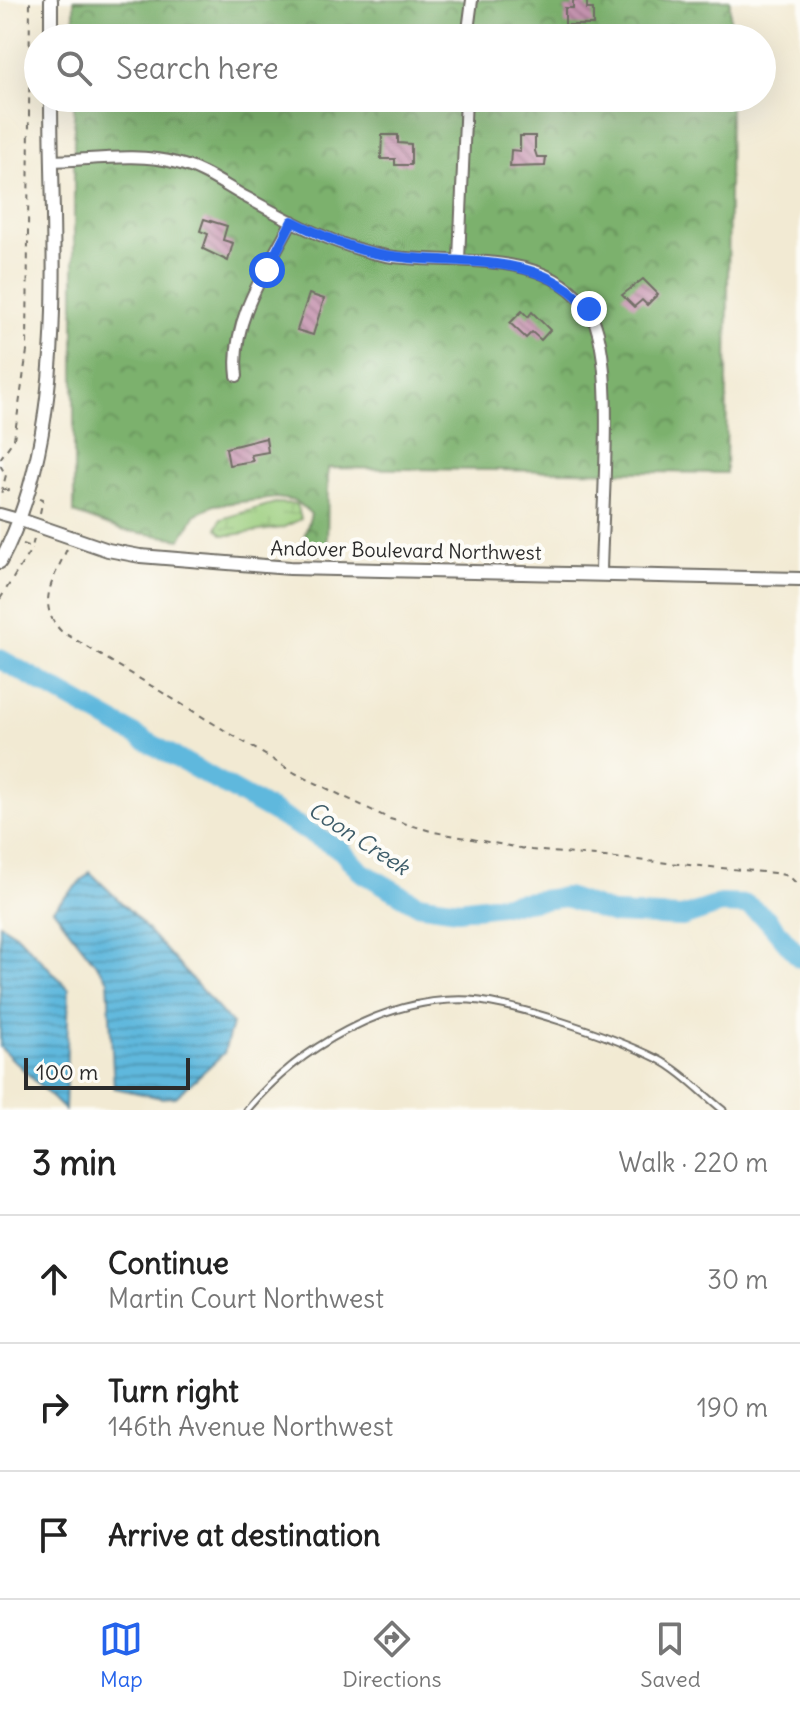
<!DOCTYPE html>
<html lang="en">
<head>
<meta charset="utf-8">
<style>
	body { margin:0; font-family:Delius,sans-serif; background:#f2f2f2; color:#222 }
	.scale { position:absolute; left:24px; bottom:20px; width:166px; box-sizing:border-box; padding-left:8px; border:4px solid #2b2b2b; border-top:0; font-size:22px; line-height:28px; white-space:nowrap; color:#2b2b2b; -webkit-text-stroke:6px #fdfcf7; paint-order:stroke }
	.stop { position:absolute; width:24px; height:24px; margin:-18px; border:6px solid #2563eb; border-radius:50%; background:#fff }
	.stop.end { background:#2563eb; border-color:#fff; box-shadow:0 2px 8px #0008 }
	.list { margin:0; padding:0; list-style:none }
	h2 { display:flex; justify-content:space-between; align-items:center; height:104px; margin:0; padding:0 32px; font-size:34px }
	h2 small { font-size:26px; font-weight:400; color:#767676 }
	.list li { display:grid; grid-template-columns:52px 1fr auto; gap:24px; align-items:center; box-sizing:border-box; height:128px; padding:0 32px; border-top:2px solid #e0e0e0 }
	.list b { display:block; font-size:30px; white-space:nowrap }
	.list p { margin:0; font-size:26px; white-space:nowrap; color:#767676 }
	.list em { font-size:26px; font-style:normal; color:#767676 }
	.icon { flex:none; width:44px; height:44px; fill:none; stroke:currentColor; stroke-width:2; stroke-linecap:round; stroke-linejoin:round }
	.map { position:relative; flex:none; width:800px; height:1110px; overflow:hidden }
	.search { position:absolute; background:#fff; box-shadow:0 8px 32px #0002; left:24px; right:24px; top:24px; height:88px; display:flex; align-items:center; gap:20px; box-sizing:border-box; padding:0 28px; border-radius:44px; color:#767676; font-size:30px }
	.sheet { height:488px; background:#fff }
	nav { display:flex; justify-content:space-around; align-items:center; box-sizing:border-box; height:112px; border-top:2px solid #e0e0e0; background:#fff; font-size:22px; color:#767676 }
	nav a { display:grid; justify-items:center; gap:4px }
	nav .on { color:#2563eb }
	.map>svg:first-child { display:block }
	.forest { fill:url(#forest-crowns); stroke:#546e4c; stroke-width:2 }
	.wetland { fill:url(#wetland-marsh); stroke:#637c54; stroke-width:2 }
	.water { fill:url(#water-rules); stroke:#457284; stroke-width:2 }
	.lines { fill:none; stroke-linecap:round; stroke-linejoin:round }
	.river { stroke:#5fb8dd; stroke-width:20 }
	.building { fill:url(#building-back-hatch) }
	.service-casing { stroke:#716e66; stroke-width:9 }
	.minor-casing { stroke:#716e66; stroke-width:14 }
	.tertiary-casing { stroke:#716e66; stroke-width:16 }
	.path { stroke:#716e66; stroke-width:2; stroke-dasharray:6 6; stroke-linecap:butt }
	.service { stroke:#fff; stroke-width:5 }
	.minor { stroke:#fff; stroke-width:10 }
	.tertiary { stroke:#fff; stroke-width:12 }
	.route { stroke:#2563eb; stroke-width:10 }
	.labels { text-anchor:middle; dominant-baseline:central; stroke-width:8; stroke-linejoin:round; paint-order:stroke }
	.street-label { font-size:20px; fill:#2b2b2b; stroke:#fdfcf7 }
	.water-label { font-size:22px; font-style:italic; fill:#3d5c69; stroke:#fdfcf7 }
</style>
</head>
<body>
<div class="map">
<svg width="800" height="1110" viewBox="0 0 800 1110">
	<defs>
		<pattern id="forest-crowns" width="20" height="18" patternUnits="userSpaceOnUse" patternTransform="scale(2)"><rect width="20" height="18" fill="#7cb16d"/><path d="M2 6a3 3 0 1 1 6 0M12 15a3 3 0 1 1 6 0" fill="none" stroke="#66905a"/></pattern>
		<pattern id="wetland-marsh" width="20" height="14" patternUnits="userSpaceOnUse" patternTransform="scale(2)"><rect width="20" height="14" fill="#9bce7e"/><path d="M1 5h8M5 5V1M11 12h8M15 12V8" fill="none" stroke="#86b16d"/></pattern>
		<pattern id="water-rules" width="6" height="5" patternUnits="userSpaceOnUse" patternTransform="scale(2)"><rect width="6" height="5" fill="#5fb8dd"/><path d="M0 2.5h6" fill="none" stroke="#4f96b3"/></pattern>
		<pattern id="building-back-hatch" width="6" height="6" patternUnits="userSpaceOnUse" patternTransform="scale(2)"><rect width="6" height="6" fill="#c694b0"/><path d="M-1 5l2 2M0 0l6 6M5-1l2 2" fill="none" stroke="#a1798f"/></pattern>
	</defs>
	<rect width="100%" height="100%" fill="#fdfcf7"/>
	<filter id="ink" filterUnits="userSpaceOnUse"><feTurbulence type="fractalNoise" baseFrequency=".0125" numOctaves="2"/><feDisplacementMap in="SourceGraphic" scale="16" xChannelSelector="R" yChannelSelector="G"/><feConvolveMatrix kernelMatrix="1 2 1 2 8 2 1 2 1" color-interpolation-filters="sRGB"/></filter>
	<filter id="wash" filterUnits="userSpaceOnUse"><feTurbulence type="fractalNoise" baseFrequency=".006" numOctaves="4" result="noise"/><feDisplacementMap in="SourceGraphic" scale="32" xChannelSelector="R" yChannelSelector="G"/><feGaussianBlur stdDeviation="1.8" result="paint"/><feColorMatrix in="noise" values="0 0 0 0 0 0 0 0 0 0 0 0 0 0 0 0 0 1.4 0 .05"/><feComposite in="paint" operator="in"/></filter>
	<g filter="url(#wash)">
		<rect width="100%" height="100%" fill="#f2ead3"/>
		<path class="forest" d="M74,0H730V38H74Z
			M74,98H730L726,473L328,468L327,554H299L311,514L296,501L276,498L214,505L196,514L181,539L121,530L74,513Z"/>
		<path class="wetland" d="M275,503L297,504L301,519L282,528L231,535H223L217,528L221,519Z"/>
		<path class="water" d="M90,872L135,916L232,1024L224,1053L176,1097L161,1098L114,1088L108,980L53,909Z
			M0,924L16,934L69,989L65,1110L0,1047Z"/>
		<g class="lines">
			<path class="river" d="M0,659L341,850L360,871L417,904L458,910L566,897L614,914L682,917L721,904L747,905L766,918L800,958"/>
		</g>
		<g id="blocks">
			<path class="building" d="M573,0H587V9H593V25H565V8H573Z
				M382,135H398V143L411,144V165H395V159H381Z
				M520,136H535V151L537,157H546L545,166L510,167L511,150L520,151Z
				M204,219L227,226L223,240L233,243L228,261L203,249L208,234L200,231Z
				M643,279L658,294L647,305L642,300L634,307L622,295Z
				M309,294L324,299L313,335L297,330Z
				M522,311L528,317L532,312L550,330L541,340L532,332L526,338L510,323Z
				M266,438L268,452L251,455L253,461L229,465L226,448Z"/>
		</g>
	</g>
	<g filter="url(#ink)">
		<use href="#blocks" fill-opacity="0" stroke="#716e66" stroke-width="2"/>
		<g class="lines">
			<g class="service-casing">
				<path id="service" d="M247,1110C298,1048 387,996 470,1000C515,1003 614,1037 656,1058C680,1070 702,1093 723,1110"/>
			</g>
			<g class="minor-casing">
				<path id="minor" d="M467,38L472,0
					M51,161C91,160 139,152 177,163C202,169 221,183 242,195C288,220 335,247 387,256C451,266 547,246 589,311C618,354 601,517 601,575
					M459,259L466,98
					M237,376C230,320 267,269 292,221
					M0,514L18,519"/>
			</g>
			<g class="tertiary-casing">
				<path id="tertiary" d="M51,38V0
					M18,519L108,550L140,556L290,568L800,579
					M0,562C71,429 51,244 51,98"/>
			</g>
			<path class="path" d="M0,459L14,439L27,351L30,0
				M0,465L6,475L0,498
				M4,489L15,492
				M40,513L43,499L40,498
				M23,544L32,547L34,539
				M67,549C54,578 35,604 61,631L295,773L390,819L434,832L531,850L774,873L789,876L800,887
				M0,599L32,548"/>
			<use href="#service" class="service"/>
			<use href="#minor" class="minor"/>
			<use href="#tertiary" class="tertiary"/>
		</g>
	</g>
	<g class="lines" filter="url(#ink)">
		<path class="route" d="M267,270L292,221C322,236 352,250 385,255C455,267 538,248 589,309"/>
	</g>
	<g class="labels">
		<g class="street-label">
			<text transform="translate(406 550) rotate(1)">Andover Boulevard Northwest</text>
		</g>
		<g class="water-label">
			<text transform="translate(359 838) rotate(33)">Coon Creek</text>
		</g>
	</g>
</svg>
<div class="scale">100 m</div>
<div class="stop" style="left:267px;top:270px"></div>
<div class="stop end" style="left:589px;top:309px"></div>
<div class="search"><svg class="icon" aria-label="search" viewBox="0 0 24 24"><circle cx="10" cy="10" r="6"/><path d="M15 15l6 6"/></svg>Search here</div>
</div>
<section class="sheet">
<h2>3 min<small>Walk · 220 m</small></h2>
<ul class="list">
<li><svg class="icon" aria-label="ahead" viewBox="0 0 24 24"><path d="M12 20V5M6 11l6-6 6 6"/></svg><div><b>Continue</b><p>Martin Court Northwest</p></div><em>30 m</em></li>
<li><svg class="icon" aria-label="right" viewBox="0 0 24 24"><path d="M7 20v-9h11M14 6l5 5-5 5"/></svg><div><b>Turn right</b><p>146th Avenue Northwest</p></div><em>190 m</em></li>
<li><svg class="icon" aria-label="arrive" viewBox="0 0 24 24"><path d="M6 21V4h12l-3 4 3 4H6"/></svg><div><b>Arrive at destination</b></div></li>
</ul>
</section>
<nav>
<a class="on"><svg class="icon" aria-label="map" viewBox="0 0 24 24"><path d="M3 6l6-2 6 2 6-2v14l-6 2-6-2-6 2zM9 4v14M15 6v14"/></svg>Map</a>
<a><svg class="icon" aria-label="directions" viewBox="0 0 24 24"><path d="M12 3l9 9-9 9-9-9zM9 14v-3h6M13 9l2 2-2 2"/></svg>Directions</a>
<a><svg class="icon" aria-label="saved" viewBox="0 0 24 24"><path d="M7 4h10v16l-5-4-5 4z"/></svg>Saved</a>
</nav>
</body>
</html>
